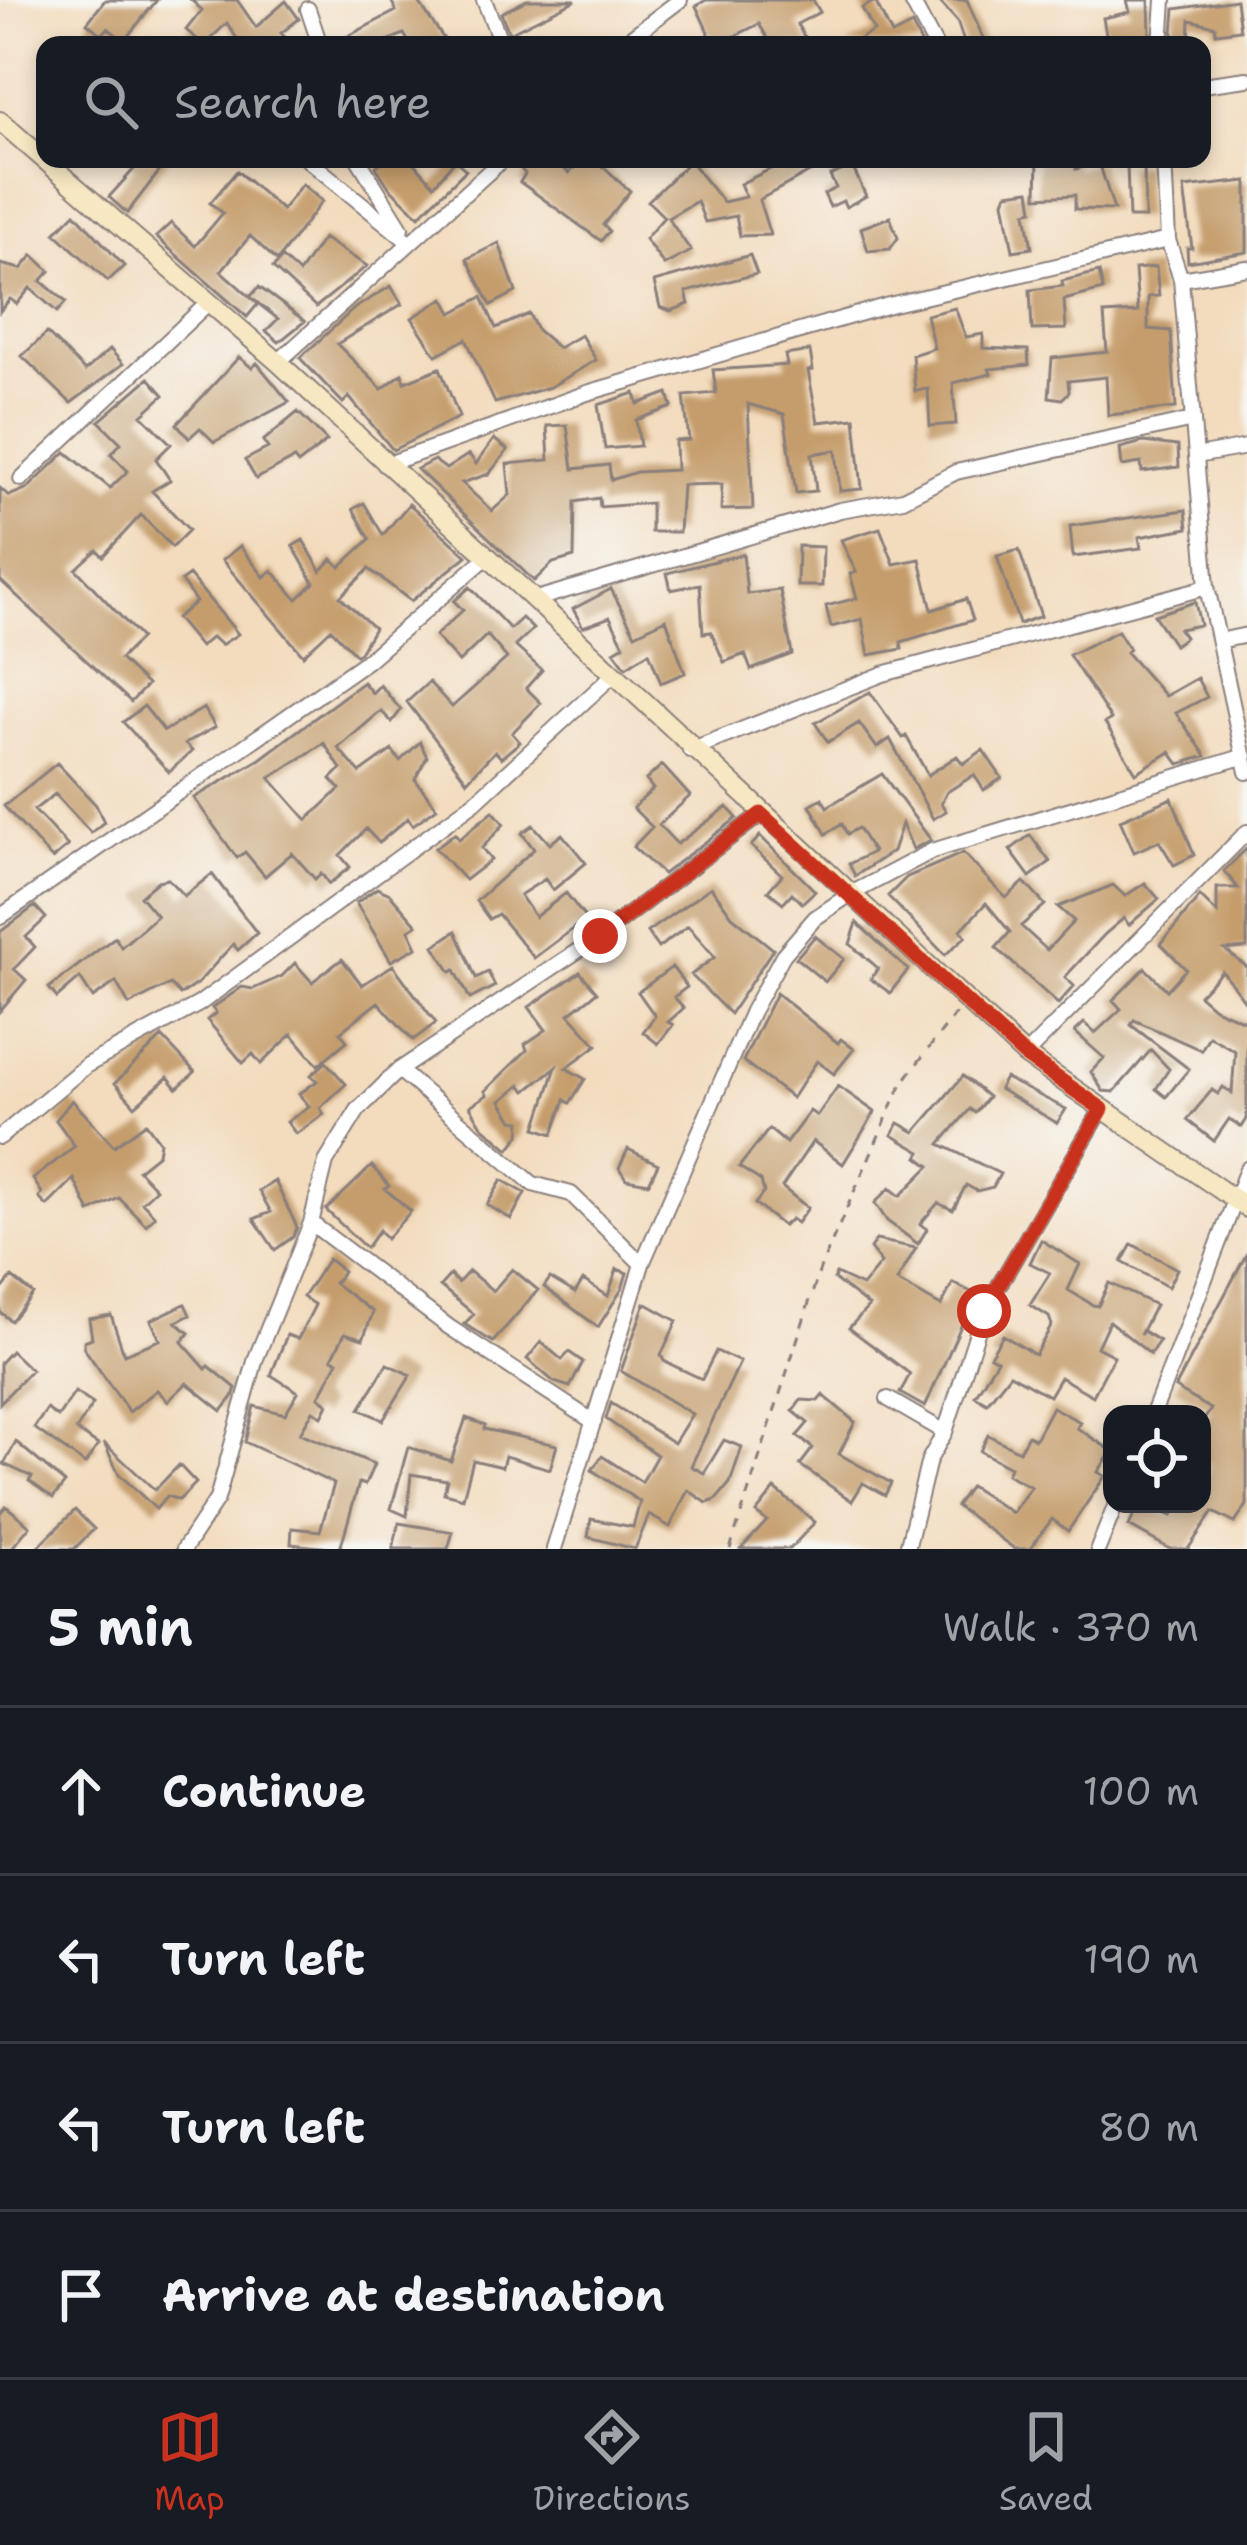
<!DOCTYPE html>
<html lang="en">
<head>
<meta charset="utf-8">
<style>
	body { margin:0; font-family:"Shantell Sans",sans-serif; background:#20242c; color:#f1f3f6 }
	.controls { position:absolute; right:36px; bottom:36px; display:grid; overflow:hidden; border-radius:24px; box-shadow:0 6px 18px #0003 }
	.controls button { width:108px; height:108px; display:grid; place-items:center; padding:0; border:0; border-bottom:3px solid #363941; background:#171b24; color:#f1f3f6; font:60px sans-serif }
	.stop { position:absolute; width:36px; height:36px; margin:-27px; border:9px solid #c8321e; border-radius:50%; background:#fff }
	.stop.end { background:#c8321e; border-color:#fff; box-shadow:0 3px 12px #0008 }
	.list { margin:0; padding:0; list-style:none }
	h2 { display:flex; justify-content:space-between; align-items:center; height:156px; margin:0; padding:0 48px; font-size:51px }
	h2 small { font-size:39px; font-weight:400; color:#9ea1a6 }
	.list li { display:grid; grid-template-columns:78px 1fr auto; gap:36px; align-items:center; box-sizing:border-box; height:168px; padding:0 48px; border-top:3px solid #363941 }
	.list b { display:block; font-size:45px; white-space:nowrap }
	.list em { font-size:39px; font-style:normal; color:#9ea1a6 }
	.icon { flex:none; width:66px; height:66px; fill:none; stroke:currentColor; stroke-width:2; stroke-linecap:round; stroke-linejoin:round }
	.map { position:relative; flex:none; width:1247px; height:1549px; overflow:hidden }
	.search { position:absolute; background:#171b24; box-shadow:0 6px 18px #0003; left:36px; right:36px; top:36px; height:132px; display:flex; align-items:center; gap:30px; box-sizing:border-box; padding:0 42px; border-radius:24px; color:#9ea1a6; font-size:45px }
	.sheet { height:828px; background:#171b24 }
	nav { display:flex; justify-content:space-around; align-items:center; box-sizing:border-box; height:168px; border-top:3px solid #363941; background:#171b24; font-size:33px; color:#9ea1a6 }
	nav a { display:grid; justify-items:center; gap:6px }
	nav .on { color:#c8321e }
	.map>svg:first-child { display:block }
	.building { fill:#c59d6c; fill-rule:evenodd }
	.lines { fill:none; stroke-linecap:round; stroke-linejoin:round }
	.street-casing { stroke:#8a7f7c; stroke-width:18 }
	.secondary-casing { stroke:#8a7f7c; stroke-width:22 }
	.path { stroke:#8a7f7c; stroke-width:3; stroke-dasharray:9 9; stroke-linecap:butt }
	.street { stroke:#fff; stroke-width:14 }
	.secondary { stroke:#f7e8c3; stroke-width:18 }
	.route { stroke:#c8321e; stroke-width:15 }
</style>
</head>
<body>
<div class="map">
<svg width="1247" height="1549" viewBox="0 0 1247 1549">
	<rect width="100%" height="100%" fill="#f6f6f2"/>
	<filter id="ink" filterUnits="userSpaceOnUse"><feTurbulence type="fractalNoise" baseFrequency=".00833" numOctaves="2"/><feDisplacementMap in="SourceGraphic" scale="24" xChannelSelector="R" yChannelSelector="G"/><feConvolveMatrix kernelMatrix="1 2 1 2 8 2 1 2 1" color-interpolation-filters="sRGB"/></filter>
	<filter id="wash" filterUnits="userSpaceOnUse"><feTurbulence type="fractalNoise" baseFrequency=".004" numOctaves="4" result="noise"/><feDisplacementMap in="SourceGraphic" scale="48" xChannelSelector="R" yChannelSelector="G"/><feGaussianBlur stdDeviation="2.7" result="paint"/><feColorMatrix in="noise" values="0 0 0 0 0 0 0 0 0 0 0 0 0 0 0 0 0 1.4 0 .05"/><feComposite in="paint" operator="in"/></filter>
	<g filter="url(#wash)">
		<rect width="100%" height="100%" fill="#f3dcbe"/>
		<g id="blocks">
			<path class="building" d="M105,0H157L124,41L108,28L102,35L87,23Z
				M191,0H237L256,27L286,1L299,19L281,33L292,45H241L227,23L204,45L186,30L202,10Z
				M391,0H417L448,45H411L404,34L378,45H331L396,11Z
				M527,0H576L509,33L501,13Z
				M706,0H813L820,12L797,24L809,45H772L759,24L731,38L735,45H714L696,6Z
				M938,0H967L986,45H965L957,21Z
				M1127,0H1149L1150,35L1108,45L1103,18L1130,12Z
				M1236,0L1240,30L1216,33L1215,26L1190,20L1189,45H1172L1175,9Z
				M875,1L892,35L912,25L922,45H848L874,31L862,8Z
				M126,159H169L127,213L109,197L136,167Z
				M384,159H411L434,185L455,160L466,170L419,216L389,187L376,167Z
				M539,159H552L569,173L583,159H595L630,191L603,225L609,231L601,241L520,182L525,174L521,169Z
				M791,159H833L759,200L770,235L740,236L736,216L705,222L697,201L668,218L691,251L664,265L645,239L664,217L648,201L690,161L723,202L746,197L740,184Z
				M1038,159H1074L1076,169L1099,162L1114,210L1075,209V195L1037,197Z
				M1144,165L1145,218H1129L1127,166Z
				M852,166L866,196L846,207L843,201L830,207L824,194L836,188L830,176Z
				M237,171L282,210L302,184L322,201L277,261L250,236L221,271L258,304L247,317L156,237L171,223L195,246L223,213L210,203Z
				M1247,181V252L1188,262L1187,248H1192L1184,188Z
				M1030,190L1033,210L1026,212L1032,248L1013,251L1004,201L1007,193Z
				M75,213L124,266L108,281L55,233Z
				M890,217L898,238L890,249L868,251L861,228Z
				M323,238L367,266L316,307L273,268L282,258L299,273Z
				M499,243L516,292L491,305L467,259Z
				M33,255L50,271L41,281L66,302L57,312L30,288L17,304L10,299L0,311V264L21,269Z
				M750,255L757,274L686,292L689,304L671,311L660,307L654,282Z
				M1156,267L1159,296L1148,297V329L1171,331L1176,408L1108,415L1106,377L1068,381L1069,392L1062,399L1049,397L1052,358L1107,352L1104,314L1138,312L1135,269Z
				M1099,272L1103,290L1064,300L1066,329L1032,330L1030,290L1063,286L1062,281Z
				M391,286L402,304L337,344L382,389L402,374L405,382L440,368L459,417L393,450L349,397L343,403L300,358L355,308Z
				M259,287L305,321L279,342L266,331L278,319L250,297Z
				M482,297L496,328L529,314L537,330L558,348L581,335L596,360L550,387L495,403L466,339L436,355L412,318L444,298L452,313Z
				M955,308L966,337L983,334V348L1028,350L1029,365L989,369L991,374L953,383L956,424L930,426L928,389L915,391L912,355L934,348L926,315Z
				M47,333L85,371L110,349L123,364L71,403L22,356Z
				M810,351L813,370L808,371L818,422L855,418L862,489L840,491L836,450L812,454L816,491L796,493L784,414L748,404L753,509L721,510L722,484L682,485L679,532H651V503L600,507L599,498L575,502L574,557L553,563L534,581L417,469L434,460L446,469L469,454L476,464L494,439L508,450L489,474L462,483L492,511L510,495L507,464L549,460L547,426L567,425L573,469L609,465L611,480L636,472L676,470L675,441L689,440L684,396L716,393L713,370L787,365L785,355Z
				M239,357L252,368L257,363L289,402L214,442L200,428L189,438L177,424Z
				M149,378L164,395L142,415L171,444L156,459L170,480L152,491L189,530L172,547L141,515L103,556L97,550L76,569L141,638L120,659L147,685L131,702L0,580V488L9,496L28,488L66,452L110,488L128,471L111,454L121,443L99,421Z
				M635,393L638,404L668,393L672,407L636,420L640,446L605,449L598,405Z
				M298,412L327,441L298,464L294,459L256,479L245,460L268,448L263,441Z
				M1143,442L1178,446L1179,467L1142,472L1141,463L1122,466L1120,448Z
				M364,503L383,535L409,504L467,556L411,601L369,569L340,597L374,628L360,652L356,655L331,629L303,655L222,560L240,546L264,577L272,570L297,599L314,583L293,546L303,540L321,571L332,559L340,567L370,539L353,509Z
				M1186,510L1188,528L1139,537L1141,548L1073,557L1070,526Z
				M880,528L894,564L920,559L932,610L966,599L973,620L901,642L902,649L869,655L862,619L831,627L826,606L857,598L850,574L856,572L841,540Z
				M798,546L823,547L822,586H797Z
				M1019,550L1041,616L1019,624L997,556Z
				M743,554L747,594L780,590L792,654L751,670L745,654L724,662L711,632L703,633L700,584L671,590L667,573Z
				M189,575L238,634L221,645L212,637L200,647L176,618L196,602L181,581Z
				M470,587L510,629L522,618L533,629L515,646L542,670L526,688L541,703L512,733L520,742L501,758L495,751L467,781L407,702L429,682L452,707L507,658L487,635L459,662L435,636L463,610L454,601Z
				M611,589L635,634L666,619L685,673L661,683L649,652L626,667L614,651L624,645L610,617L583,627L573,609Z
				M1195,602L1200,625L1179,629L1185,637L1174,645L1154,615Z
				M1118,631L1129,649L1126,652L1165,696L1197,678L1207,697L1176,713L1206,756L1179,764L1170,752L1136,773L1105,723L1111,719L1069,655Z
				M363,682L372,693L380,685L401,710L392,722L381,711L338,748L360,773L392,750L400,761L420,742L427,757L415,779L437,808L413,825L408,818L379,843L366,829L340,855L350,867L329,884L321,873L315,879L292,853L265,876L245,852L237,858L194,798L260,759ZM324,743L341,769L331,779L340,789L307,820L270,778Z
				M870,692L903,738L906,736L928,775L957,756L963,764L983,750L1002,778L984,790L974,775L947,792L941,803L946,811L933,819L890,739L877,748L859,723L828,742L815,723Z
				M144,706L164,731L204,708L215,727L185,744L192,751L169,772L123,722Z
				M57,763L96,805L104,822L91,833L55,794L34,810L68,846L52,859L4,806Z
				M662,765L690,796L659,825L677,844L727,807L737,818L663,874L633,847L652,827L633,808L653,789L646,780Z
				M882,774L931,840L913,849L902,824L893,851L855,876L849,864L873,852L858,828L847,834L842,824L826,834L810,805L822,798L827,807Z
				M1172,798L1194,855L1174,865L1159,841L1134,852L1120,820Z
				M493,811L504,824L482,848L491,860L465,880L435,848L455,833L459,839Z
				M533,825L550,844L562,834L586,863L553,890L545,879L520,895L535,917L566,893L586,919L534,958L498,914L489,919L476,901L534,849L522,833Z
				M1030,835L1050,862L1030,877L1010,850Z
				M760,836L815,891L802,903L792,893L783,903L768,891L782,875L751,846Z
				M1247,848V948L1225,950L1247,967V1004L1222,971L1199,995L1214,1008L1247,1022V1119L1242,1127L1229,1119L1214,1141L1187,1120L1212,1090L1218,1094L1223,1087L1232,1093L1235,1051L1209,1036L1201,1050L1134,1020L1131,1025L1189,1069L1166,1097L1156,1089L1169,1069L1151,1050L1114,1092L1103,1091L1091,1072L1104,1058L1075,1032L1084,1023L1095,1033L1121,1009L1113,1000L1145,968L1167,990L1186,969L1161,944L1200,896L1217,913V888H1238L1224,871Z
				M963,853L1006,898L1024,882L1045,905L1021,926L1047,950L1074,921L1058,907L1113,885L1125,896L1145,883L1159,899L1129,925L1124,918L1105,934L1065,977L1074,986L1058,1004L996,948L1010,932L986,903L961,930L966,936L945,955L888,896L907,877Z
				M212,874L257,933L238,950L233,944L198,983L180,995L170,984L129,1005L116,982L93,998L80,978L57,998L49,988L115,937L121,947L157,916L140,896L158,881L168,879L184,896Z
				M711,887L732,916L773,949L730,1014L691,975L715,957L688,926L658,948L647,932Z
				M377,888L390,894L417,925L409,930L417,947L391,961L356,903Z
				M35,906L46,918L26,937L35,947L14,969L26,980L0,1011V932Z
				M857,923L908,970L890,993L871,979L878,968L850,944Z
				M456,931L476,978L488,972L495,986L470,999L455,970L451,972L434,946Z
				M815,936L844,959L825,982L796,958Z
				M342,959L362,985L393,965L436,1023L413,1040L378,1002L340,1032L347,1041L318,1065L292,1034L261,1064L253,1054L243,1063L207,1020L216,1013L212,1008L242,987L253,989L282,976L295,963L312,982Z
				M672,967L687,987L674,997L684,1008L668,1022L673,1025L658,1044L643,1032L655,1016L638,992Z
				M580,972L597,992L569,1014L597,1045L566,1068L585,1079L570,1103L565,1100L553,1134L536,1128L556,1067L526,1091L520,1085L501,1101L513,1120L521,1121L520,1135L509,1149L482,1126L470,1106L487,1095L485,1091L527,1050L525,1044L546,1030L529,1007Z
				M776,993L838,1043L841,1039L854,1049L834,1074L817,1061L792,1098L743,1061Z
				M162,1037L195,1072L177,1088L168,1077L135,1106L115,1083Z
				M326,1062L346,1084L320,1108L324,1114L296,1134L287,1122L309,1106L299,1094L317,1081L311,1075Z
				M963,1076L988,1097L975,1113L970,1109L940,1144L1000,1174L993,1187L977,1191L966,1185L953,1210L938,1203L920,1224L927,1229L918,1244L887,1221L875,1203L890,1188L900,1196L930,1166L918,1157L921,1152L892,1135L899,1123L915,1132Z
				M1005,1078L1066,1109L1057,1123L999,1089Z
				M838,1086L875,1112L843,1164L813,1141L782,1187L808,1208L797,1223L791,1219L783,1226L755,1204L764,1192L761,1181L739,1167L769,1129L786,1143L810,1111L817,1116Z
				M72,1100L114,1146L146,1123L160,1142L158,1154L138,1170L156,1189L142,1202L155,1216L146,1225L119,1198L90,1212L74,1179L47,1206L39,1198L42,1193L33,1179L75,1146L56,1120Z
				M628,1149L658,1164L649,1183L626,1179L619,1168Z
				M372,1166L389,1186L385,1189L411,1211L386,1239L379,1230L366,1248L326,1210Z
				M502,1180L525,1193L511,1219L487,1205Z
				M275,1181L297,1227L293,1237L275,1250L254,1219L271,1212L259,1191Z
				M876,1240L916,1248L897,1281L941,1306L953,1283L975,1294L925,1407L900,1393L910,1374L849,1328L869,1306L834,1279L836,1274L862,1286L881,1263L870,1249Z
				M1041,1240L1080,1264L1068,1290L1093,1305L1098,1306L1109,1283L1155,1305L1140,1335L1143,1331L1159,1341L1150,1354L1109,1321L1097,1347L1114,1356L1093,1396L1060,1377L1049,1396L1010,1374L987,1403L975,1396L997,1360L990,1356L1003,1335L1035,1355L1052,1325L1049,1317L1030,1305L1050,1273L1030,1263Z
				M1132,1244L1177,1269L1168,1287L1122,1262Z
				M1247,1253V1505L1235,1523L1213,1512L1188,1549H1170L1129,1526L1139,1504L1172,1516L1179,1504H1202V1486L1211,1465L1202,1460V1423L1211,1409L1175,1388Z
				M328,1259L343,1271L334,1283L373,1312L363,1339L345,1333L332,1358L338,1361L319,1397L328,1404L322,1416L313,1411L300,1433L374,1464L365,1485L359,1483L340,1549L291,1544L292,1528L320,1531L334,1484L245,1442L254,1406L285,1414L298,1392L271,1375L287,1335L298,1339L315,1305L303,1297Z
				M512,1269L538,1290L493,1342L464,1324L474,1314L440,1286L450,1275L458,1283L469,1271L493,1291Z
				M617,1269L627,1273L622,1289L598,1327L544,1287L550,1278L575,1293L583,1280L608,1296Z
				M12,1277L33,1294L11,1321L0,1312V1292Z
				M645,1303L677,1321L661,1355L664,1361L702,1379L716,1351L740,1362L691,1466L704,1473L724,1440L742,1447L730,1483L716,1500L707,1503L688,1490L670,1527L649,1515L635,1549L588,1537L591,1519L633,1527L640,1502L592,1470L602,1456L642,1482L657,1455L606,1419L611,1403L674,1443L692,1414L621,1371Z
				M185,1304L190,1315L176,1322L189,1333L182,1342L206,1369L209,1366L236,1388L233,1397L222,1411L187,1383L168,1401L157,1390L129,1412L84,1348V1341L92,1338L89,1319L111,1315L124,1354L160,1340L151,1320Z
				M541,1342L562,1360L569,1352L583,1362L570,1387L554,1382L527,1359Z
				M11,1351L31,1370L0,1403V1363Z
				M387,1364L411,1375L383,1420L360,1409Z
				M75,1392L93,1404L76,1430L98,1445L85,1464L34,1428L47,1409L58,1417Z
				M823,1395L855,1422L839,1454L891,1483L885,1495L863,1483L852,1501L800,1465L813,1448L797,1436L808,1423L793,1411L801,1400L818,1401Z
				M1052,1407L1080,1422L1077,1428L1112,1451L1098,1472L1105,1476L1068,1531L1052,1519L1030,1549H1015L956,1506L970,1486L1012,1513L1031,1487L1007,1474L1010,1467L980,1451L988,1435L1019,1451L1028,1435L1035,1439Z
				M466,1418L485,1425L484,1429L557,1445L550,1469L505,1456L502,1467L473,1460L463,1498L444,1493L447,1480L411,1474L407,1516L391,1509L408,1447L451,1461Z
				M16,1442L65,1483L53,1498L29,1481L32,1477L4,1464Z
				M104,1443L155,1490L179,1465L196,1483L179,1500L167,1496L156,1509L119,1474Z
				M775,1489L815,1522L790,1549H741L767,1521L756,1513Z
				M6,1506L30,1526L11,1549H0V1513Z
				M75,1510L94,1529L74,1549H36Z
				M399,1523L453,1532L448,1549H393Z"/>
		</g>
	</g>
	<g filter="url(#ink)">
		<use href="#blocks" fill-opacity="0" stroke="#8a7f7c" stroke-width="3"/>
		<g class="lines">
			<g class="street-casing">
				<path id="street" d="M484,0L502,45
					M911,0L935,45
					M308,9L320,45
					M621,45L680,0
					M1161,45L1164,0
					M1202,85L1247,79
					M307,159L410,243
					M358,159L401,228
					M1164,159L1168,240L1181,279L1207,587L1247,772
					M1181,279L1247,268
					M278,362L503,159
					M1196,456L1247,447
					M385,465L587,393L889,305L1168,240
					M21,479L208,303
					M533,600L840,510L903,499L956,472L1193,420
					M1219,641L1247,635
					M690,750L883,674L1207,587
					M0,917L368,660L486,558
					M1025,1055L1247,832
					M399,1070L533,1184L571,1194L642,1264
					M0,1137L87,1065L199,1004L475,802L612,676
					M311,1223L449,1327L594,1422
					M888,1399L945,1432
					M1153,1414L1247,1169
					M184,1549L217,1499L256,1358L311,1223L326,1162L358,1110L399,1070L600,936L761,814
					M554,1549L642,1264L752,1011L783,955L815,918L849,895L932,851L1245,756
					M907,1549L929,1460L945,1432L984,1311L1102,1109
					M1098,1549L1116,1504"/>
			</g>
			<g class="secondary-casing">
				<path id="secondary" d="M0,121L278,362L1025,1055L1247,1208"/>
			</g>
			<path class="path" d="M730,1549L820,1269L902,1083L957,1012"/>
			<use href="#street" class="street"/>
			<use href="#secondary" class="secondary"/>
		</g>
	</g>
	<g class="lines" filter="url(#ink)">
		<path class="route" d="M600,936L761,814L1024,1055L1102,1109L984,1311"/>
	</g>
</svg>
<div class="controls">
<button><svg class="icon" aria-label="locate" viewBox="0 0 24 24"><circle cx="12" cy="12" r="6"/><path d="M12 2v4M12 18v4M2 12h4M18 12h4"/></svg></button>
</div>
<div class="stop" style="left:984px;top:1311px"></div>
<div class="stop end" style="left:600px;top:936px"></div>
<div class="search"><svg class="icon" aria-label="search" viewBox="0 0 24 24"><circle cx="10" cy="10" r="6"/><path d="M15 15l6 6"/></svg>Search here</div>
</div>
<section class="sheet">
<h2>5 min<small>Walk · 370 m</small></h2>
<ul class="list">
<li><svg class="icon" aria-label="ahead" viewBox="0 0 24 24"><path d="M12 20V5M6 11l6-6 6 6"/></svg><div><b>Continue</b></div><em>100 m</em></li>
<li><svg class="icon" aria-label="left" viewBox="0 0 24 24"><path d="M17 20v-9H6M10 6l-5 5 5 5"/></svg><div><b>Turn left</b></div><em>190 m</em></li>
<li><svg class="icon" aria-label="left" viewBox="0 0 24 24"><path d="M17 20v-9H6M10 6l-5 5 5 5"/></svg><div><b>Turn left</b></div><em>80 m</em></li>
<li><svg class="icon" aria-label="arrive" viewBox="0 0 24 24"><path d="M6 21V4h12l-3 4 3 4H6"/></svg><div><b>Arrive at destination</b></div></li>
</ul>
</section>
<nav>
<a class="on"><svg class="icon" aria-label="map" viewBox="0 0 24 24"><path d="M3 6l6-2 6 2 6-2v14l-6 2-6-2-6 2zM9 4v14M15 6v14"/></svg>Map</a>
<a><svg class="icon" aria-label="directions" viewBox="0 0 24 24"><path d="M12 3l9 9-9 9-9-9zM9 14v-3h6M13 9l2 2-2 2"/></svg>Directions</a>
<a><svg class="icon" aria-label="saved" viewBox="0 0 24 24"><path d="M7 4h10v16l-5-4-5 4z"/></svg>Saved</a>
</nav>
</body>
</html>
